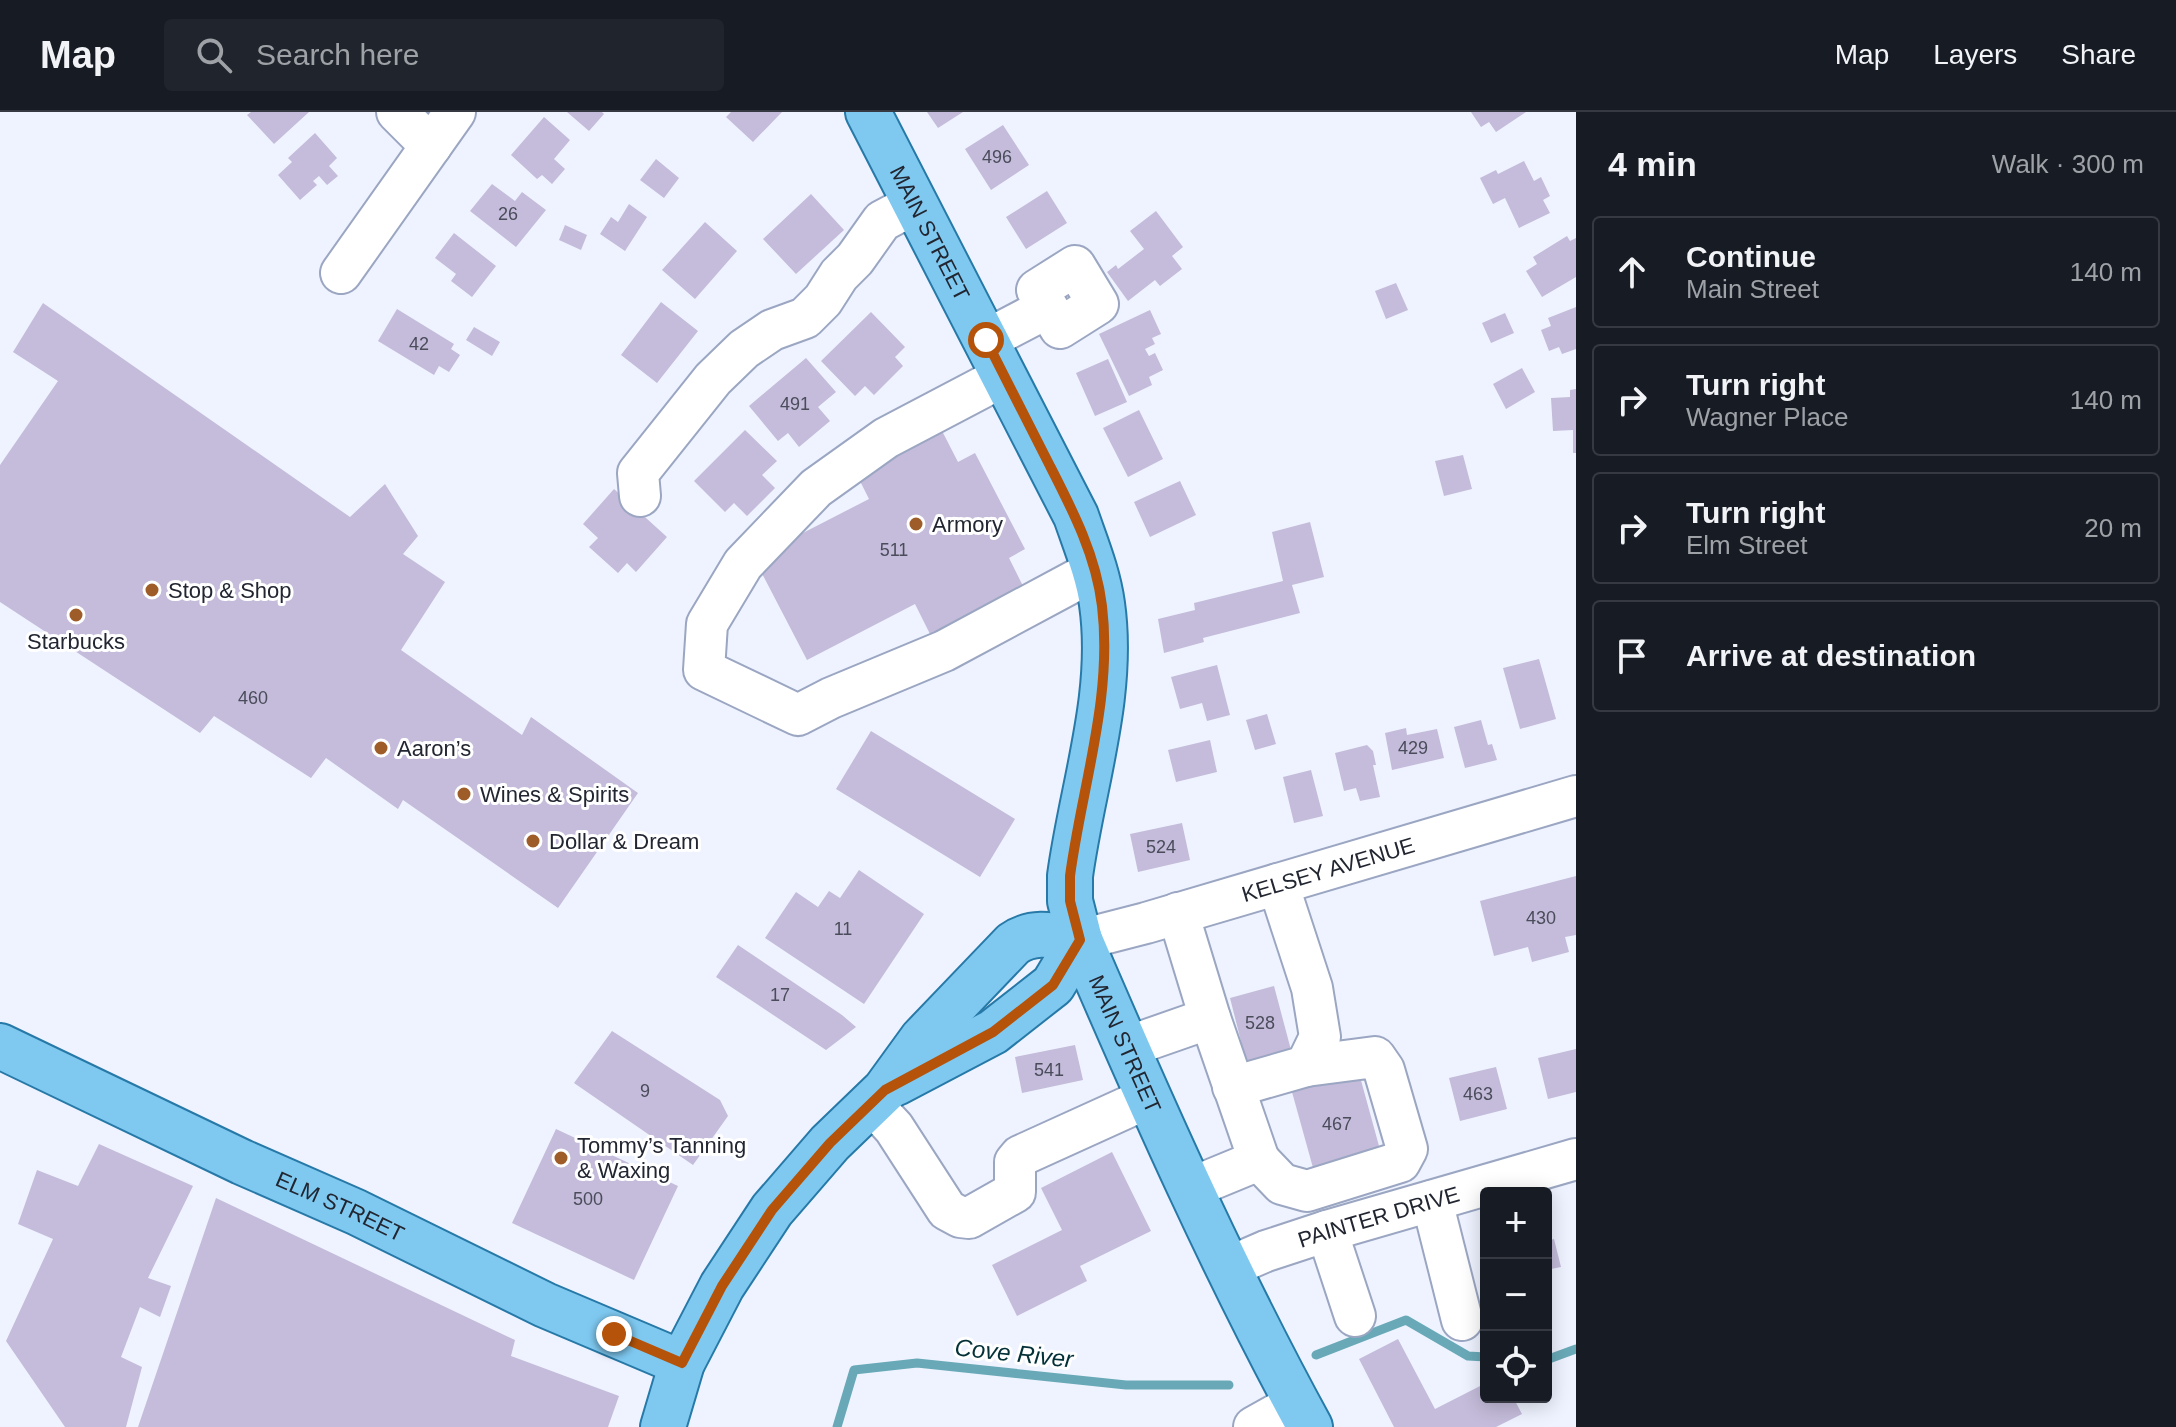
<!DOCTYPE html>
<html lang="en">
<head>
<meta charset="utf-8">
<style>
	body { margin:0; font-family:Arial,sans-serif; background:#20242c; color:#f1f3f6 }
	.controls { position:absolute; right:24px; bottom:24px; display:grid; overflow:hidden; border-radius:8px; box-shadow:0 4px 20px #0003 }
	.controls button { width:72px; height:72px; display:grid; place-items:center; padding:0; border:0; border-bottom:2px solid #363941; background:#171b24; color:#f1f3f6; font:40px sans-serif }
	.stop { position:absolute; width:24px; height:24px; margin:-18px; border:6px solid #b45309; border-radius:50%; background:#fff }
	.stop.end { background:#b45309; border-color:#fff; box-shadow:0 2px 8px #0008 }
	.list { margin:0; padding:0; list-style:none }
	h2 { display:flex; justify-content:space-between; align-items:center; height:104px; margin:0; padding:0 32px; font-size:34px }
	h2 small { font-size:26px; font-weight:400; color:#9ea1a6 }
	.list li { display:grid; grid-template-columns:52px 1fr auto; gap:24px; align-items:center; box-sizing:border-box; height:112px; margin:0 16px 16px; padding:0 16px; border:2px solid #363941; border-radius:8px }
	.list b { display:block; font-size:30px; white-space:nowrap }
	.list p { margin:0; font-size:26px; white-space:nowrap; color:#9ea1a6 }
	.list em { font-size:26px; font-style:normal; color:#9ea1a6 }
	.icon { flex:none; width:44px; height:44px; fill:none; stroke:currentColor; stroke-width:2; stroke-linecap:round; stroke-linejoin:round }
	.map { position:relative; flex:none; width:1576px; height:1315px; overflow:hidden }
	header { display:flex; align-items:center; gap:48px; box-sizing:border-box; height:112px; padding:0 40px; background:#171b24; border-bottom:2px solid #363941 }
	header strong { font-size:38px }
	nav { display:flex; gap:44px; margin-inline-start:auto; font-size:28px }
	.search { width:560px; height:72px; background:#20242c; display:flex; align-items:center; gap:20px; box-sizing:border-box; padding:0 28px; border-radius:8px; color:#9ea1a6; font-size:30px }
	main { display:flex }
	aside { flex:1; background:#171b24 }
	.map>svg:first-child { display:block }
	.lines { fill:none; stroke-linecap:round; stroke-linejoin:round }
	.stream { stroke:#69a9b7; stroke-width:9 }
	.building { fill:#c4bcda }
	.minor-casing { stroke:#9ba6c2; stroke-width:44 }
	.major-casing { stroke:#2779a7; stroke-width:48 }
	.minor { stroke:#fff; stroke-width:40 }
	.major { stroke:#7fc9f1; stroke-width:44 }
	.route { stroke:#b45309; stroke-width:10 }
	.poi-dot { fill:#9e5c29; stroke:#fff; stroke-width:3 }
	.labels { text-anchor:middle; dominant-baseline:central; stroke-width:6; stroke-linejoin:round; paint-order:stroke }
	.number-label { font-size:18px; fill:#4a4c5b }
	.street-label { font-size:22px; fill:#222631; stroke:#fff }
	.poi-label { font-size:22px; fill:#222631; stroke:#fff; text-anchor:start }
	.water-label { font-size:24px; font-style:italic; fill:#033137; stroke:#fff }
</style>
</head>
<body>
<header>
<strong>Map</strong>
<div class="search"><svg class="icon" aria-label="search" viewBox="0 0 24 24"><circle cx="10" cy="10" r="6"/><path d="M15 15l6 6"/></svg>Search here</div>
<nav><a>Map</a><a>Layers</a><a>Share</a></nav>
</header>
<main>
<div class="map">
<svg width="1576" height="1315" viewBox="0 0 1576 1315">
	<rect width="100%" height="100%" fill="#eef3ff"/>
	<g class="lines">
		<path class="stream" d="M1316,1243L1406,1208L1468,1244L1486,1245
			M1546,1248L1576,1237
			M837,1315L854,1258L917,1251L1126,1273H1229"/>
	</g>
	<path class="building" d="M251,0H309L274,32L247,3Z
		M567,0H602L604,2L589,19Z
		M731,0H782L753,30L726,5Z
		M927,0H963L938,16Z
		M1471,0H1526L1496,20L1489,10L1481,15Z
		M544,5L570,28L554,47L565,57L552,72L542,63L537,67L511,43Z
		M1003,13L1029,53L991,78L965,37Z
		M315,21L337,46L329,54L338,64L327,73L319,64L313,69L317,73L300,88L278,63L292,50L288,46Z
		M656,47L679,66L664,86L640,68Z
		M1524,49L1534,69L1541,65L1550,84L1543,88L1550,101L1519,116L1505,86L1493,92L1480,66L1496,58L1498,62Z
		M492,72L515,89L522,80L546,98L516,135L470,99Z
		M1047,79L1067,111L1026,137L1006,105Z
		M811,82L844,118L796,162L763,127Z
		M629,92L647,105L625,139L600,122L611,105L618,110Z
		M1156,99L1183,135L1172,144L1182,157L1160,174L1155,168L1128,189L1107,160L1116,153L1118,157L1144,137L1130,119Z
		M705,110L737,139L695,187L662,158Z
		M565,113L587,123L581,138L559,128Z
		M454,121L496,154L472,185L451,169L456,162L435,146Z
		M1567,124L1570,129L1576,126V165L1542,185L1526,159L1537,152L1533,145Z
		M1396,171L1408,198L1386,207L1375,179Z
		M661,190L698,219L657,271L621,243Z
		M43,191L350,405L385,372L418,424L403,442L445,470L401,538L522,623L531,605L638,681L558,796L403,688L398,697L326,646L311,666L214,604L200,621L0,490V353L58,269L13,240Z
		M1576,195V237L1562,242L1559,235L1549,239L1541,218L1551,214L1548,206Z
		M397,197L454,232L451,237L460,243L449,260L439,254L434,263L378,229Z
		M1150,198L1161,222L1152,226L1155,232L1145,237L1149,244L1155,241L1163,258L1149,265L1152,273L1129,284L1099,222Z
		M871,200L905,235L895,245L903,254L874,283L865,274L855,284L821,249Z
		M1505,201L1514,221L1491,231L1482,211Z
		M474,215L500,230L492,244L466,228Z
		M806,246L836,280L818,295L830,309L799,335L788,321L778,329L749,294Z
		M1108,247L1127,290L1095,304L1076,261Z
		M1522,256L1535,280L1506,297L1493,272Z
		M1576,277V341H1573V318L1553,319L1551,286L1570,285V278Z
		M1139,298L1163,347L1128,365L1103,316Z
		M940,315L958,350L975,341L1025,437L1009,446L1023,474L930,522L915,492L807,548L754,446L869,387L855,359Z
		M745,318L777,349L762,363L775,376L747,404L734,391L725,400L694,369Z
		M1463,343L1472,377L1444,384L1435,349Z
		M1180,369L1196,403L1150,425L1134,390Z
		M614,377L667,425L636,460L627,451L618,461L589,435L598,426L583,412Z
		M1310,410L1324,465L1292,473L1300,501L1203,526L1204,530L1164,541L1158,507L1195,498L1194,491L1283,469L1272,420Z
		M1539,547L1556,607L1520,617L1503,556Z
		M1217,553L1230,603L1207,609L1202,591L1180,597L1171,565Z
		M1267,602L1276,632L1255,638L1246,608Z
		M1481,608L1488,633L1492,632L1497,648L1465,656L1454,615Z
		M1406,616L1407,623L1437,617L1444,646L1392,658L1385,621Z
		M871,619L1015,707L980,765L836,677Z
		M1210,628L1217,660L1176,670L1168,638Z
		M1367,633L1373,639L1376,653H1373L1380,685L1360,689L1356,676L1344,679L1335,641Z
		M1311,658L1323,704L1294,711L1283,665Z
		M1182,711L1190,748L1138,760L1130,722Z
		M859,758L924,802L864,892L765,826L796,780L818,795L829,779L840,786Z
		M1576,764V823L1565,825L1569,840L1532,850L1528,835L1494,844L1480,789Z
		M738,833L842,903L856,915L826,938L716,865Z
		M1274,874L1291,938L1246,949L1230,886Z
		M612,919L720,988L728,1004L693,1053L574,971Z
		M1075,933L1083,968L1022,981L1015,945Z
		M1576,937V980L1548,987L1538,946Z
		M1496,955L1507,997L1460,1009L1449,966Z
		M1359,961L1382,1045L1315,1063L1292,980Z
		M556,1017L678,1074L634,1168L512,1111Z
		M99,1032L193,1074L148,1166L171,1174L160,1205L140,1195L121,1245L142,1255L126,1315H65L6,1229L53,1127L18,1112L37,1058L78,1074Z
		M1112,1040L1151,1119L1080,1154L1087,1169L1017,1204L992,1153L1062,1118L1041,1076Z
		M216,1086L515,1228L511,1244L619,1284L608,1315H138Z
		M1554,1127L1561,1155L1546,1158V1129Z
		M1398,1227L1435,1297L1486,1271V1285H1513L1522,1302L1496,1315H1394L1359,1247Z"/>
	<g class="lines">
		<g class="minor-casing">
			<g id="minor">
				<path d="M397,0L431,34"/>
				<path d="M1075,154L1098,192L1060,216L1037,178Z"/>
				<path d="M341,161L455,0"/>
				<path d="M986,228L1047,196"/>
				<path d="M1004,264L886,326L816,376L743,452L707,512L704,558L798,603L831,586L944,539L1095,458"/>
				<path d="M640,384L638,361L713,267L744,237L772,218L805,206L823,188L839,163L855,147L882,109L916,91"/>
				<path id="s1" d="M1080,828L1146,811L1576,684"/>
				<path d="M1127,935L1210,906L1178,801"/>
				<path d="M1233,975L1306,954L1320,925L1312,876L1278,772"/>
				<path d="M871,991L894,1016L947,1098L960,1105L969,1106L1015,1080V1050L1020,1044L1150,985"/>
				<path d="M1259,1048L1282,1072L1307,1079L1400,1050L1407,1037L1384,958L1375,945L1306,954"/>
				<path d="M1191,1076L1259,1048L1210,906"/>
				<path d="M1432,1089L1462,1208"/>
				<path d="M1327,1119L1355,1204"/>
				<path id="s2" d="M1229,1155L1266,1139L1327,1119L1576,1047"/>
				<path d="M1254,1315L1297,1291"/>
			</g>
		</g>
		<g class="major-casing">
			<g id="major">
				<path id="s3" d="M868,0L1076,404C1086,433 1098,462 1102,492C1115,583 1082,675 1070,764V789L1080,828C1151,993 1224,1158 1310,1315"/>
				<path id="s4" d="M0,934L242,1050L356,1100L545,1193L682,1251"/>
				<path d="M896,971L993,920L1053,873L1080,828"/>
				<path d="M663,1315L682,1251L722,1174L772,1098L830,1031L885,978L922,927L1013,832C1034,817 1056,824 1080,828"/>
			</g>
		</g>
		<use href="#minor" class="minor"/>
		<use href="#major" class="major"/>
	</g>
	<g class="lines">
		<path class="route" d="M614,1222L682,1251L722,1174L772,1098L830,1031L885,978L993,920L1053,873L1080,828L1070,789V764C1082,674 1113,585 1102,494C1096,443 1072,397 1049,352C1028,311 1007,270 986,228"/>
	</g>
	<g class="poi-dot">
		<circle cx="916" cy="412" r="8"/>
		<circle cx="152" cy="478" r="8"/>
		<circle cx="76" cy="503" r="8"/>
		<circle cx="381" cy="636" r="8"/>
		<circle cx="464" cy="682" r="8"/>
		<circle cx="533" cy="729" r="8"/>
		<circle cx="561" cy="1046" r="8"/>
	</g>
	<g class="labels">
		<g class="number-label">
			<text x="997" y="45">496</text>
			<text x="508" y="102">26</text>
			<text x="419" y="232">42</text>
			<text x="795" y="292">491</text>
			<text x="894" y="438">511</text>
			<text x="253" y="586">460</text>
			<text x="1413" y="636">429</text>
			<text x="1161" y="735">524</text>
			<text x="1541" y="806">430</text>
			<text x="843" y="817">11</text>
			<text x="780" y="883">17</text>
			<text x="1260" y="911">528</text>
			<text x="1049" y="958">541</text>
			<text x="645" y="979">9</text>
			<text x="1478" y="982">463</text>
			<text x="1337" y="1012">467</text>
			<text x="588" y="1087">500</text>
		</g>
		<g class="street-label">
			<text stroke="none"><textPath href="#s3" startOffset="136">MAIN STREET</textPath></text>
			<text stroke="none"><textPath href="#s1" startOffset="258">KELSEY AVENUE</textPath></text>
			<text stroke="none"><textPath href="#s3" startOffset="1000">MAIN STREET</textPath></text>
			<text stroke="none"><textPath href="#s4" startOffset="376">ELM STREET</textPath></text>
			<text stroke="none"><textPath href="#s2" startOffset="158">PAINTER DRIVE</textPath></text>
		</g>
		<g class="poi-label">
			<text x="932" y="412">Armory</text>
			<text x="168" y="478">Stop &amp; Shop</text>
			<text x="76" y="529" text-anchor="middle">Starbucks</text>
			<text x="397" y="636">Aaron’s</text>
			<text x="480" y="682">Wines &amp; Spirits</text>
			<text x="549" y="729">Dollar &amp; Dream</text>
			<text x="577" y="1033">Tommy’s Tanning<tspan x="577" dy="25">&amp; Waxing</tspan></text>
		</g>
		<g class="water-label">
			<text transform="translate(1014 1241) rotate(6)">Cove River</text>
		</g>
	</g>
</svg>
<div class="controls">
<button>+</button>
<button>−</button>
<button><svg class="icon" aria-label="locate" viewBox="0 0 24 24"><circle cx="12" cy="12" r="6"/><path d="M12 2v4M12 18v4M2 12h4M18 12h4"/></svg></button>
</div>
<div class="stop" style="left:986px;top:228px"></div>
<div class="stop end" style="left:614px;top:1222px"></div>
</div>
<aside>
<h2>4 min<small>Walk · 300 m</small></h2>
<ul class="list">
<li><svg class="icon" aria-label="ahead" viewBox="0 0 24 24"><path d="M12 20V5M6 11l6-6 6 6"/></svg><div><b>Continue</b><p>Main Street</p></div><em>140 m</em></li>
<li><svg class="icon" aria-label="right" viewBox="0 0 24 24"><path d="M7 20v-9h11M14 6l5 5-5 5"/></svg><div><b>Turn right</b><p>Wagner Place</p></div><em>140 m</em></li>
<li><svg class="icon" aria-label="right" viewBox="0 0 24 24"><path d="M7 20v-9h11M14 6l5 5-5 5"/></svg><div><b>Turn right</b><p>Elm Street</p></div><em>20 m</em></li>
<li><svg class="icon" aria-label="arrive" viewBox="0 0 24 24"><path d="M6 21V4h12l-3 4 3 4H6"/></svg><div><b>Arrive at destination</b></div></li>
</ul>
</aside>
</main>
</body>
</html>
